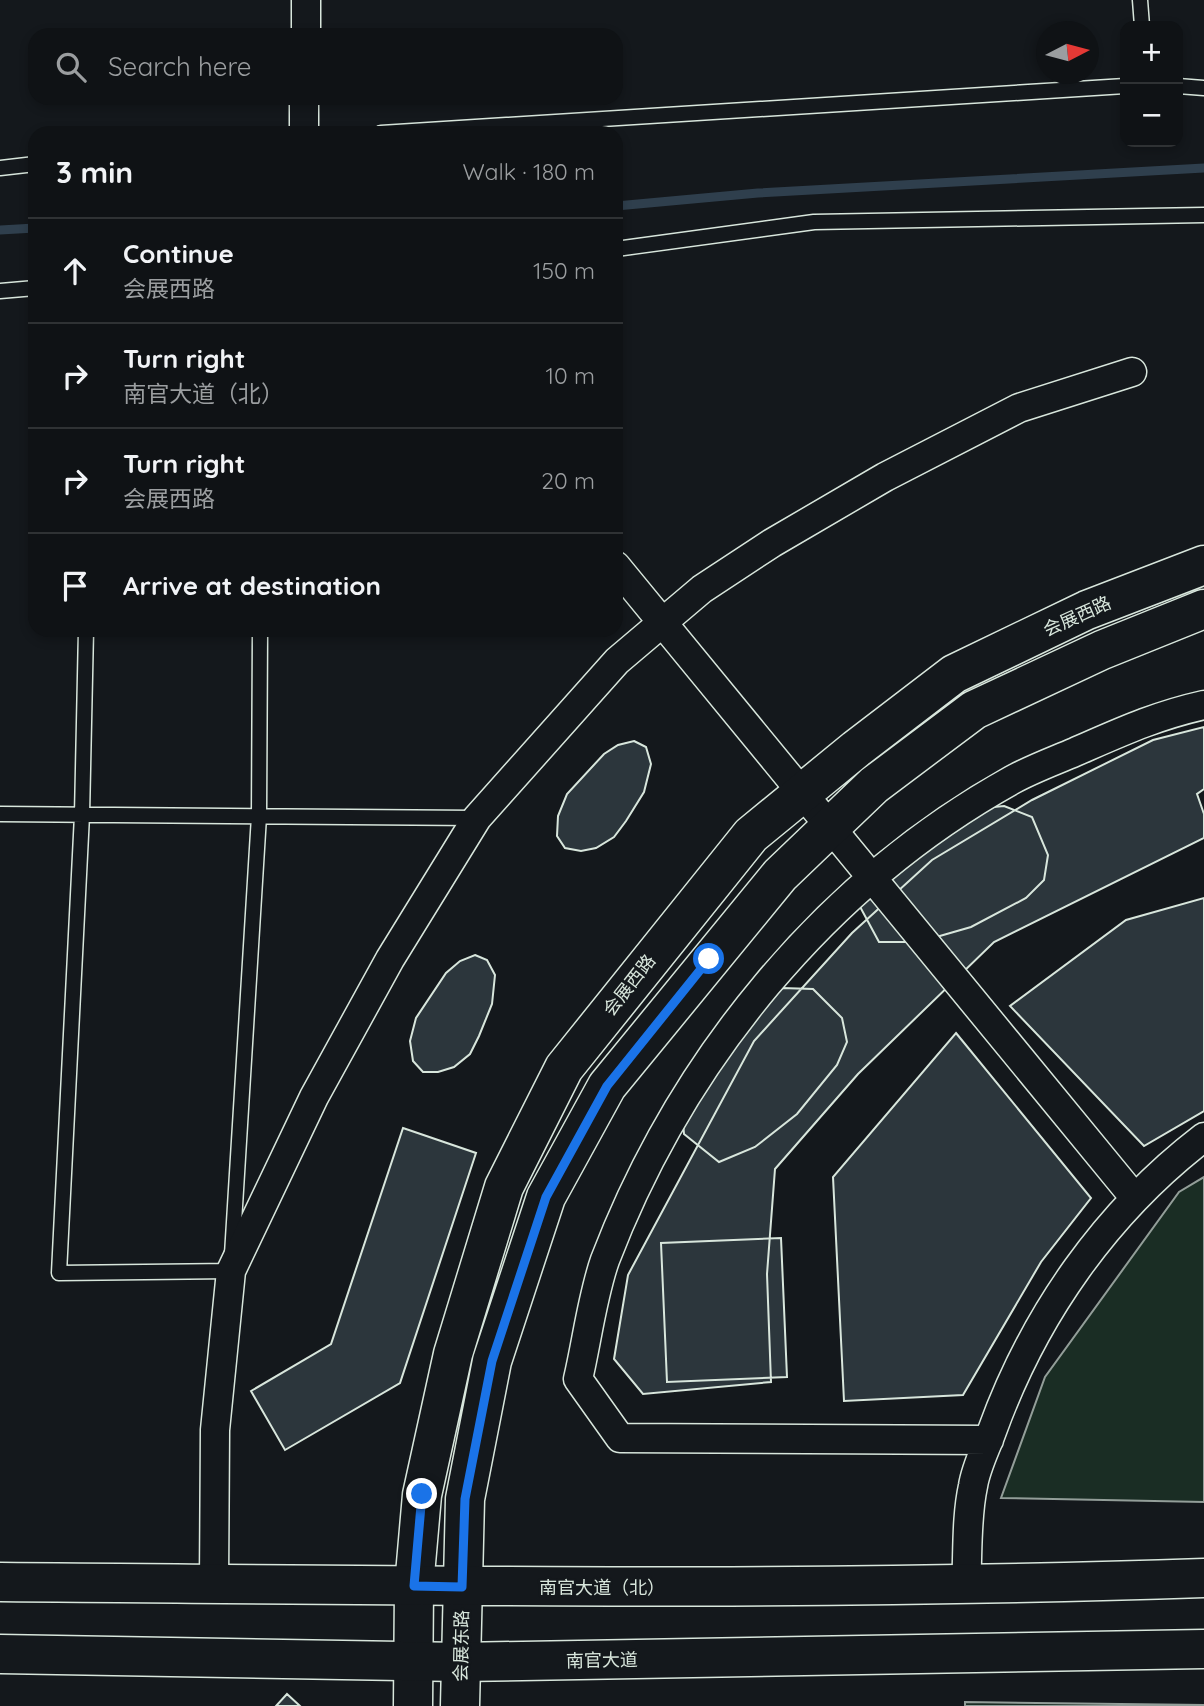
<!DOCTYPE html>
<html lang="en">
<head>
<meta charset="utf-8">
<style>
	body { margin:0; font-family:Quicksand,"Noto Sans SC",sans-serif; background:#1d2022; color:#f1f3f6 }
	.controls { position:absolute; right:21px; top:21px; display:grid; overflow:hidden; border-radius:14px; box-shadow:0 4px 10px #0003 }
	.controls button { width:63px; height:63px; display:grid; place-items:center; padding:0; border:0; border-bottom:2px solid #2f3234; background:#0f1215; color:#f1f3f6; font:35px sans-serif }
	.compass { position:absolute; left:1036px; top:21px; width:63px; height:63px; border-radius:50%; background:#0f1215; box-shadow:0 4px 10px #0003; rotate:84deg }
	.stop { position:absolute; width:21px; height:21px; margin:-16px; border:5px solid #1a73e8; border-radius:50%; background:#fff }
	.stop.end { background:#1a73e8; border-color:#fff; box-shadow:0 2px 7px #0008 }
	.list { margin:0; padding:0; list-style:none }
	h2 { display:flex; justify-content:space-between; align-items:center; height:91px; margin:0; padding:0 28px; font-size:30px }
	h2 small { font-size:23px; font-weight:400; color:#9b9ea0 }
	.list li { display:grid; grid-template-columns:46px 1fr auto; gap:21px; align-items:center; box-sizing:border-box; height:105px; padding:0 28px; border-top:2px solid #2f3234 }
	.list b { display:block; font-size:26px; white-space:nowrap }
	.list p { margin:0; font-size:23px; white-space:nowrap; color:#9b9ea0 }
	.list em { font-size:23px; font-style:normal; color:#9b9ea0 }
	.icon { flex:none; width:38px; height:38px; fill:none; stroke:currentColor; stroke-width:2; stroke-linecap:round; stroke-linejoin:round }
	.map { position:relative; flex:none; width:1204px; height:1706px; overflow:hidden }
	.search { position:absolute; background:#0f1215; box-shadow:0 4px 10px #0003; left:28px; top:28px; width:595px; height:77px; display:flex; align-items:center; gap:18px; box-sizing:border-box; padding:0 24px; border-radius:21px; color:#9b9ea0; font-size:26px }
	.panel { position:absolute; background:#0f1215; box-shadow:0 4px 10px #0003; left:28px; top:126px; width:595px; height:511px; border-radius:21px }
	.map>svg:first-child { display:block }
	.green { fill:#1a2d24; stroke:#939e99; stroke-width:2 }
	.lines { fill:none; stroke-linecap:round; stroke-linejoin:round }
	.stream { stroke:#2f3f4d; stroke-width:9 }
	.building { fill:#2c363c; stroke:#d8e6dc; stroke-width:2 }
	.service-casing { stroke:#d8e6dc; stroke-width:17 }
	.minor-casing { stroke:#d8e6dc; stroke-width:31 }
	.secondary-casing { stroke:#d8e6dc; stroke-width:41 }
	.primary-casing { stroke:#d8e6dc; stroke-width:41 }
	.service { stroke:#14181c; stroke-width:14 }
	.minor { stroke:#14181c; stroke-width:28 }
	.secondary { stroke:#14181c; stroke-width:38 }
	.primary { stroke:#14181c; stroke-width:38 }
	.route { stroke:#1a73e8; stroke-width:9 }
	.labels { text-anchor:middle; dominant-baseline:central; stroke-width:5; stroke-linejoin:round; paint-order:stroke }
	.street-label { font-size:18px; fill:#d8e6dc; stroke:#14181c }
</style>
</head>
<body>
<div class="map">
<svg width="1204" height="1706" viewBox="0 0 1204 1706">
	<rect width="100%" height="100%" fill="#14181c"/>
	<path class="green" d="M1204,1177V1502L1001,1498L1045,1377L1179,1192Z
		M965,1702L1204,1705V1706H965Z"/>
	<g class="lines">
		<path class="stream" d="M616,206L758,193L1204,168
			M0,230L35,228"/>
	</g>
	<path class="building" d="M1204,727V789L1197,794L1204,814V838L994,942L858,1074L775,1169L767,1274L771,1382L643,1394L614,1359L628,1275L754,1041L852,933L932,860L1032,800L1153,740Z
		M634,741L646,747L651,764L644,792L626,821L614,837L596,848L581,851L565,848L557,836L558,816L567,794L604,754L618,745Z
		M1004,806L1032,817L1048,855L1044,880L1026,898L971,927L919,942H879L858,903L973,809Z
		M1204,898V1111L1144,1146L1010,1006L1126,920Z
		M475,955L487,960L495,975L492,1004L479,1036L470,1054L454,1067L438,1072H423L413,1061L410,1041L416,1018L446,973L460,961Z
		M782,988L813,989L842,1018L847,1042L837,1065L797,1114L755,1147L719,1162L684,1134L682,1110L755,1003Z
		M956,1033L1091,1198L1041,1262L963,1395L844,1401L833,1177Z
		M403,1128L476,1153L400,1383L285,1450L251,1391L331,1344Z
		M781,1238L787,1377L667,1382L661,1243Z
		M287,1694L300,1706H276Z"/>
	<g class="lines">
		<g class="service-casing">
			<path id="service" d="M1140,0L1142,26
				M1178,86L1204,88
				M381,133L1125,86
				M0,168L35,164
				M616,249L814,222L1204,215
				M0,291L35,288
				M86,630L82,815L59,1273L231,1271L259,816L260,630
				M0,814L477,818"/>
		</g>
		<g class="minor-casing">
			<path id="minor" d="M306,35V0
				M304,133V98
				M616,566L1134,1197
				M989,1440L620,1438L578,1379C587,1341 592,1297 605,1260C681,1061 825,884 1012,780C1032,769 1054,761 1075,752C1121,732 1155,716 1204,705
				M214,1583L215,1430L231,1271L314,1097L390,959L477,818L617,661L702,589L772,543L885,477L1019,408L1132,372
				M966,1586C968,1554 966,1518 973,1486C976,1467 986,1448 992,1431C1034,1315 1106,1212 1204,1137"/>
		</g>
		<g class="secondary-casing">
			<path id="secondary" d="M413,1706L414,1586L422,1495L453,1354L504,1187L564,1068L751,835L856,749L954,674L1087,610L1204,565
				M460,1706L465,1499L492,1361L546,1197L607,1086L780,875L874,785L974,710L1102,650L1204,609"/>
		</g>
		<g class="primary-casing">
			<path id="primary" d="M0,1582C401,1585 803,1592 1204,1578
				M0,1654L460,1662L1204,1649"/>
		</g>
		<use href="#service" class="service"/>
		<use href="#minor" class="minor"/>
		<use href="#secondary" class="secondary"/>
		<use href="#primary" class="primary"/>
	</g>
	<g class="lines">
		<path class="route" d="M422,1494L414,1586L462,1587L465,1499L492,1361L546,1197L607,1086L709,959"/>
	</g>
	<g class="labels">
		<g class="street-label">
			<text transform="translate(1077 616) rotate(-24)">会展西路</text>
			<text transform="translate(629 985) rotate(-52)">会展西路</text>
			<text x="602" y="1587">南官大道（北）</text>
			<text transform="translate(461 1646) rotate(-89)">会展东路</text>
			<text transform="translate(602 1660) rotate(-1)">南官大道</text>
		</g>
	</g>
</svg>
<div class="controls">
<button>+</button>
<button>−</button>
</div>
<svg class="compass" viewBox="-18 -18 36 36"><path d="M0-13l5 13h-10z" fill="#e53935"/><path d="M0 13l5-13h-10z" fill="#9b9ea0"/></svg>
<div class="stop" style="left:709px;top:959px"></div>
<div class="stop end" style="left:422px;top:1494px"></div>
<div class="search"><svg class="icon" aria-label="search" viewBox="0 0 24 24"><circle cx="10" cy="10" r="6"/><path d="M15 15l6 6"/></svg>Search here</div>
<section class="panel">
<h2>3 min<small>Walk · 180 m</small></h2>
<ul class="list">
<li><svg class="icon" aria-label="ahead" viewBox="0 0 24 24"><path d="M12 20V5M6 11l6-6 6 6"/></svg><div><b>Continue</b><p>会展西路</p></div><em>150 m</em></li>
<li><svg class="icon" aria-label="right" viewBox="0 0 24 24"><path d="M7 20v-9h11M14 6l5 5-5 5"/></svg><div><b>Turn right</b><p>南官大道（北）</p></div><em>10 m</em></li>
<li><svg class="icon" aria-label="right" viewBox="0 0 24 24"><path d="M7 20v-9h11M14 6l5 5-5 5"/></svg><div><b>Turn right</b><p>会展西路</p></div><em>20 m</em></li>
<li><svg class="icon" aria-label="arrive" viewBox="0 0 24 24"><path d="M6 21V4h12l-3 4 3 4H6"/></svg><div><b>Arrive at destination</b></div></li>
</ul>
</section>
</div>
</body>
</html>
